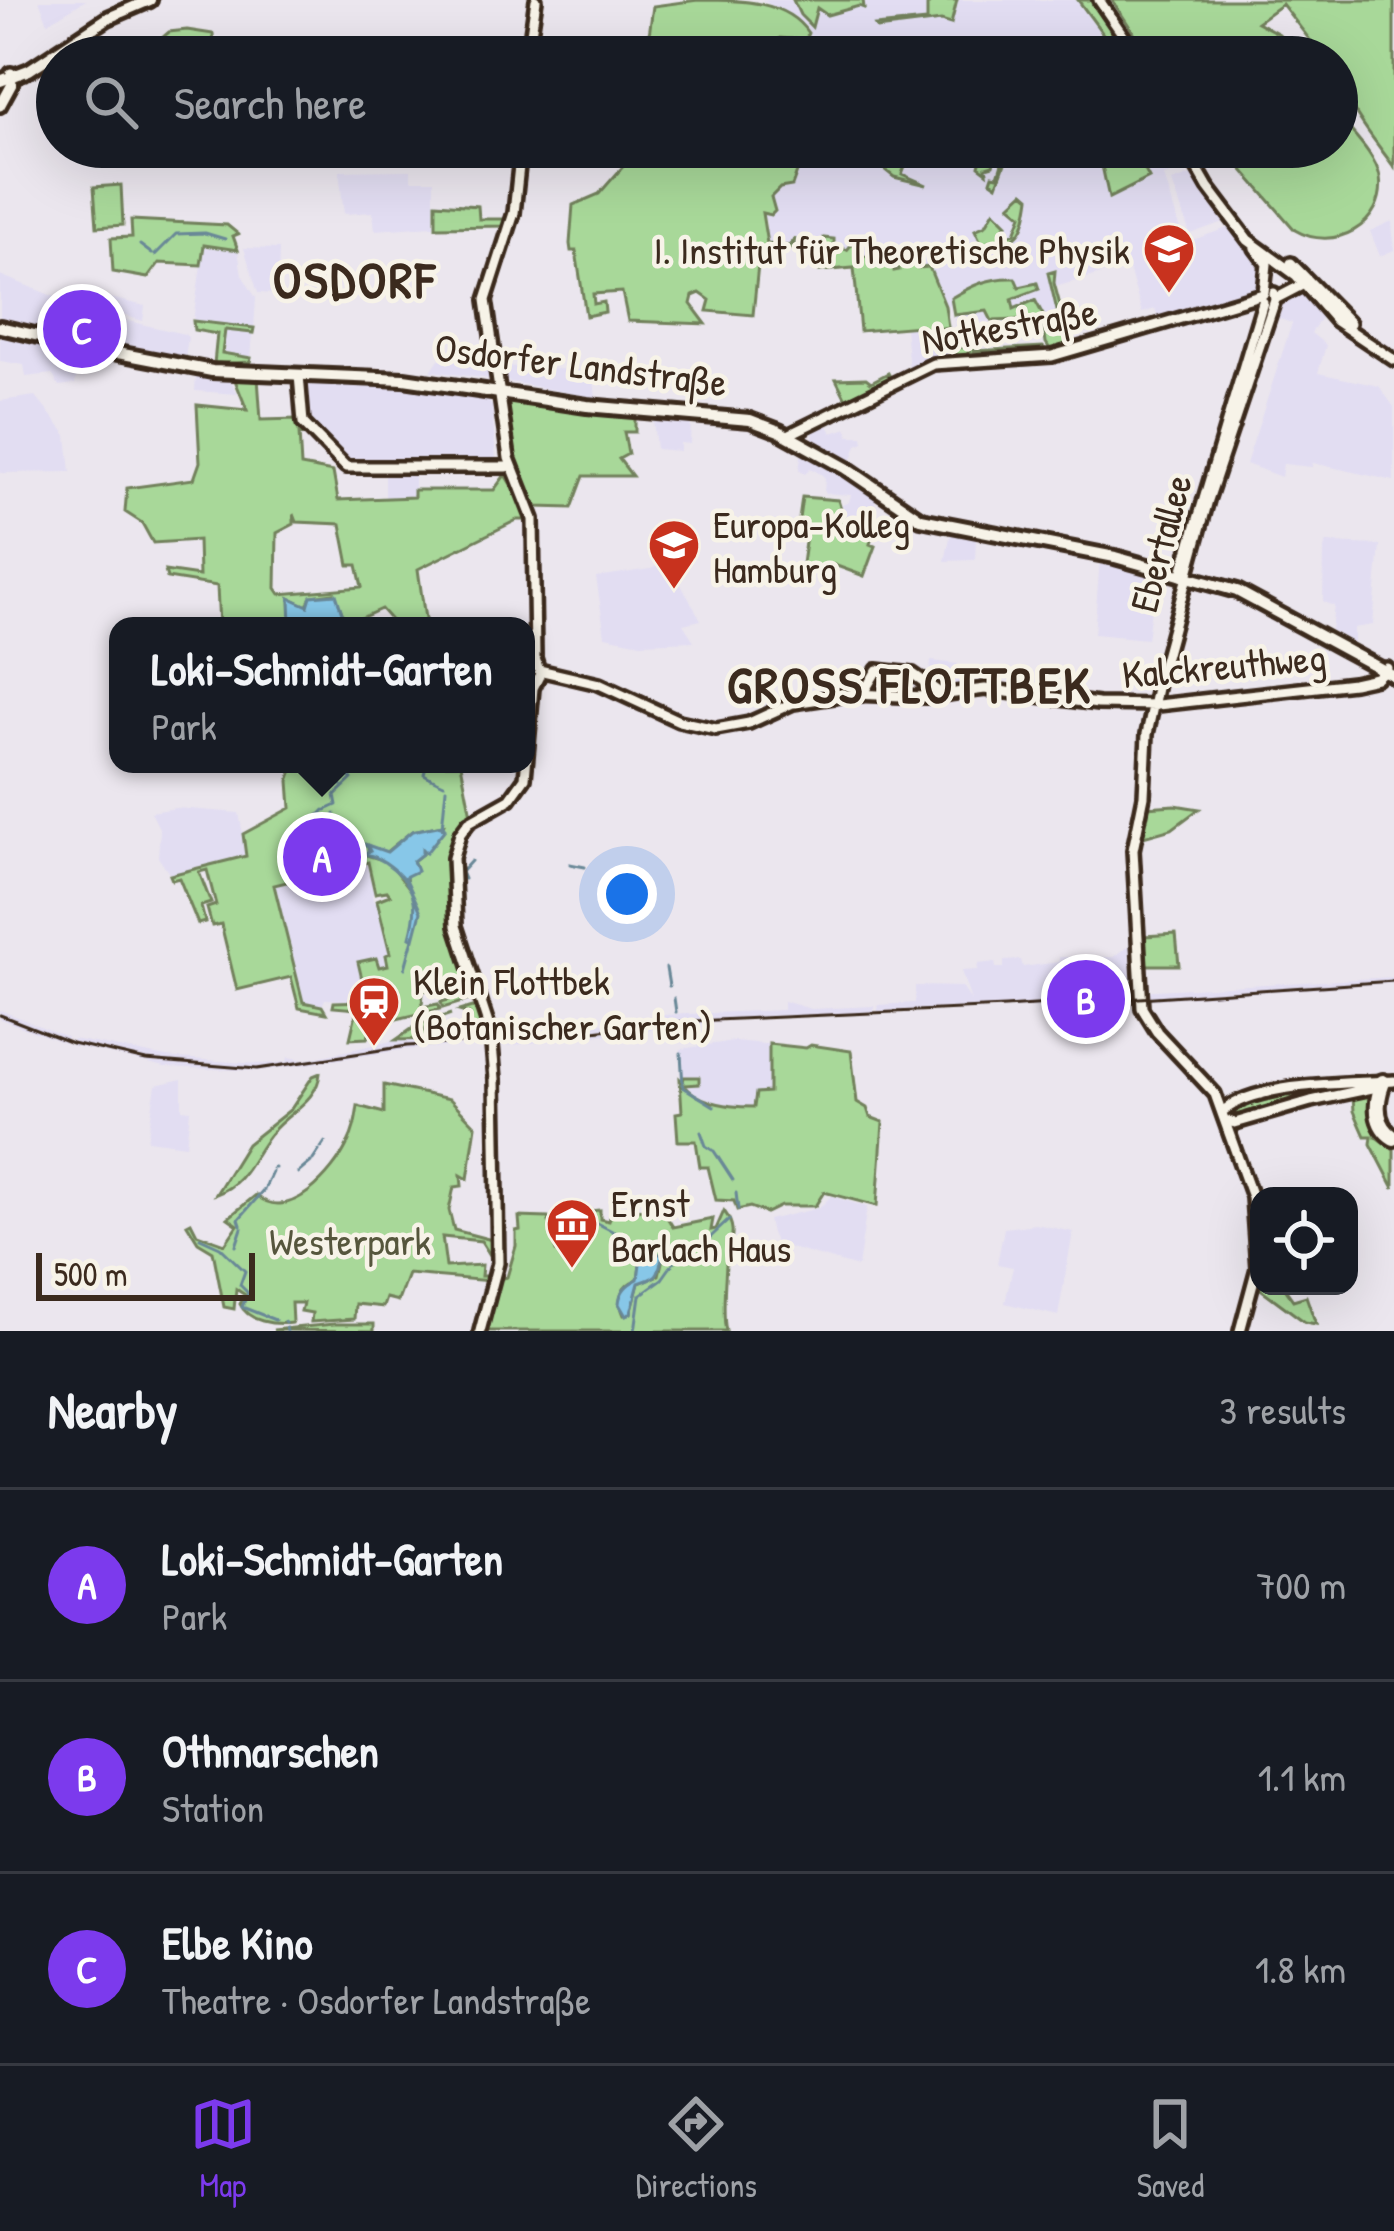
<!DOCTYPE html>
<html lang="en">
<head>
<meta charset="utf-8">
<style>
	body { margin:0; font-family:"Patrick Hand",sans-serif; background:#242831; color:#f1f3f6 }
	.controls { position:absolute; right:36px; bottom:36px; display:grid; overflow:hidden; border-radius:24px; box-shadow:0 12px 48px #0002 }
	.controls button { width:108px; height:108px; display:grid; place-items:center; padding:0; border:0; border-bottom:3px solid #363941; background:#171b24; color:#f1f3f6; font:60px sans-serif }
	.scale { position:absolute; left:36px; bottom:30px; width:219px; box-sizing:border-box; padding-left:12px; border:6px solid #3b2a1e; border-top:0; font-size:33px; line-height:42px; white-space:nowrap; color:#3b2a1e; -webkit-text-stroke:9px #f7f3e8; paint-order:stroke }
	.you { position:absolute; left:627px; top:894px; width:42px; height:42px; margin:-30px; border:9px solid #fff; border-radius:50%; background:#1a73e8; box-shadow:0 0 0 18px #1a73e833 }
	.badge { display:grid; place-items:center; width:78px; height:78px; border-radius:50%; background:#7c3aed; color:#fff; font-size:39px; font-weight:700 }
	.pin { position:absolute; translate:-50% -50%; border:6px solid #fff; box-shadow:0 3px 12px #0006 }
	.popup { position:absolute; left:109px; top:617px; width:426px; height:156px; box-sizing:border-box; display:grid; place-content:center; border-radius:24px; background:#171b24; filter:drop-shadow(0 3px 9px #0005); font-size:39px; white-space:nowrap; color:#9ea1a6 }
	.popup b { font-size:45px; color:#f1f3f6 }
	.popup::after { content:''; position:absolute; left:50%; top:100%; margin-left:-24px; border:24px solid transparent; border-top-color:#171b24 }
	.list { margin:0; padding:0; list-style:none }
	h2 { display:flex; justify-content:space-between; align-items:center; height:156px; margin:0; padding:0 48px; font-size:51px }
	h2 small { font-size:39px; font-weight:400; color:#9ea1a6 }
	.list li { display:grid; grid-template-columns:78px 1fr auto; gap:36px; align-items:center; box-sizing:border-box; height:192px; padding:0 48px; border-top:3px solid #363941 }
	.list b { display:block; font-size:45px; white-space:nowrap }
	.list p { margin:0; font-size:39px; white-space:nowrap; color:#9ea1a6 }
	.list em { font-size:39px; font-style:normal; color:#9ea1a6 }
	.icon { flex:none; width:66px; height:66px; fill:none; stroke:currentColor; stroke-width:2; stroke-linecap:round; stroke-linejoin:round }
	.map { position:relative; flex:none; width:1394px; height:1331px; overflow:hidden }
	.search { position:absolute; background:#171b24; box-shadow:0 12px 48px #0002; left:36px; right:36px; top:36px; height:132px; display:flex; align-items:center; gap:30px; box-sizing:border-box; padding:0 42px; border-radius:66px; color:#9ea1a6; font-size:45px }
	.sheet { height:732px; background:#171b24 }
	nav { display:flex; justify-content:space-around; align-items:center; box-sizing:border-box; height:168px; border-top:3px solid #363941; background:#171b24; font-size:33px; color:#9ea1a6 }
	nav a { display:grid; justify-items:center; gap:6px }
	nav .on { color:#7c3aed }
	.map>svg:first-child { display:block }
	.built { fill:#e2ddf2 }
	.green { fill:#a8d899; stroke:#72815c; stroke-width:3; fill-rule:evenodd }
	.water { fill:#87c7e8; stroke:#698897; stroke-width:3 }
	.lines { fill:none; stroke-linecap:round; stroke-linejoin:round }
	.stream { stroke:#698897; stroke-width:3 }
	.secondary-casing { stroke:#3b2a1e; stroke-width:18 }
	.primary-casing { stroke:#3b2a1e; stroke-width:20 }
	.highway-casing { stroke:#3b2a1e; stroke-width:22 }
	.secondary { stroke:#f7f3e8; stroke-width:9 }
	.primary { stroke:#f7f3e8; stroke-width:10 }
	.highway { stroke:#f7f3e8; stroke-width:14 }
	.tram { stroke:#3b2a1e; stroke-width:3 }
	.labels { text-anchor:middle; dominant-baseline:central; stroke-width:9; stroke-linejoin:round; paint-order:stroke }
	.poi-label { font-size:39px; fill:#3b2a1e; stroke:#f7f3e8; text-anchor:start }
	.street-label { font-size:39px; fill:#3b2a1e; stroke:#f7f3e8 }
	.park-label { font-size:39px; fill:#56563d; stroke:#f7f3e8 }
	.district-label { font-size:51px; font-weight:bold; letter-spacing:3px; fill:#3b2a1e; stroke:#f7f3e8 }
</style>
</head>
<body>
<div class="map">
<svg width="1394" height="1331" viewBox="0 0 1394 1331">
	<rect width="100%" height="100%" fill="#ebe6ee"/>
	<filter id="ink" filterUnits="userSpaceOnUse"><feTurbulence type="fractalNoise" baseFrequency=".00833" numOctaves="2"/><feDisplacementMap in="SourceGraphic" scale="24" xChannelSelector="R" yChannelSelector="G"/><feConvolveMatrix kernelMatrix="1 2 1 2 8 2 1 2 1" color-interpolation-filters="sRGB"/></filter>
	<g filter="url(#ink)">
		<path class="built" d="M39,0H86L48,23Z
			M762,0H796L817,7L855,0H1090L1128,57H768L780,38L804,39L789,16Z
			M805,147H1180L1188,163L1185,169L1164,176L1184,243L1230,227L1264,267L1263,285L1159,320L1155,309L1142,313L1123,249L1099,255L1104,273L1055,287L1068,337L1046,343L1043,319L972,322L971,347L954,348L955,316L949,305L945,306L929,267L855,276L854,268L820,271L822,249L806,247L802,239L792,237L791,246L766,243V222L761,211Z
			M411,170V180H434V226L375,230L373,212L344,214L339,171Z
			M1194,174L1226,221L1190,234L1172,182Z
			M1392,221L1394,250L1380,256L1370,231Z
			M204,244L238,250L242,275L256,298L254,328L193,321Z
			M244,248L279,249L278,294L258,293Z
			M0,275L98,314L184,334L188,337L185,359L0,322Z
			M1296,293L1306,296L1324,313L1311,333L1326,345L1318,373L1379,386L1394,407V481L1313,463L1312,467L1283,464L1281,477L1246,464L1292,323L1271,316L1277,301Z
			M97,295L145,306L143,321L94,307Z
			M916,326L920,331L948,327L946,359L909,370L905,327Z
			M225,330L253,333L251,358L224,356Z
			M0,335L82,351L75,384L59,386L52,374L26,377L24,365L0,361Z
			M463,350L470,356L489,355L491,379L431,371L439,359L453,362Z
			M502,366L593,371L596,398L505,381Z
			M196,374L229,377L238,394L195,391Z
			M308,380L378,381L488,401L492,406L496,461L476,465L351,466L309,425Z
			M35,396L67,435L71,472L0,473V401Z
			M660,417L691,419L690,444L680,443V451L656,449L653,420Z
			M826,422L832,433L847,428L849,436H863L864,442L857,445L851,462L813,439L814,428Z
			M802,449L874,493L877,497L864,530L845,523L842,505L849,502L851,495L824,493L825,478L821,474L810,468L805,474L799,470Z
			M385,472H414V497H385Z
			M951,533L976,538L975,560L945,561Z
			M1327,543L1380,545L1373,625L1354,628V643L1331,630L1334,606L1323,602L1324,548Z
			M1100,559L1156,573L1147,639L1094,634Z
			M667,560L701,620L683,624L694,641L641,643L605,636L596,577L651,569Z
			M931,661L958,664L957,676L968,680L963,687L940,690L946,672L930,671Z
			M176,808L239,813L247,856L170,875L158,857L160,830L151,812Z
			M368,861L375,893L372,894L373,902L377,899L390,954L386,956L388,965L379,967L368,1001L325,999L322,1006L303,1003L274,884Z
			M1133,943L1136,991L1394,977V983L1037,1007L878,1011V1005L915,1003V986L962,987L971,1001L961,971L977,970L978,964L995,962L996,968H1004V961L1021,960L1023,967L1059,962V957H1114Z
			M783,1001L811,1009L874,1006V1013L767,1016L495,1047L494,1043L402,1050L259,1071L165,1067L71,1045L73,1039L166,1057L258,1064L287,1062L288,1057L304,1060L396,1040L495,1038L663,1015L783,1010Z
			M0,1010L67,1037L65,1043L0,1019Z
			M734,1041L807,1048L811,1096L757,1093L754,1107H727L691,1093L683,1083L681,1049Z
			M182,1079V1109L190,1110L186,1145L147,1140L156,1085Z
			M831,1196L867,1207L858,1267L776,1244L771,1233L768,1220L819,1208Z
			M1036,1224L1073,1232L1058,1316L1005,1303L1013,1267L997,1264L1004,1228Z"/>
		<path class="green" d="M698,0C741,0 786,0 808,33L805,40L780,38L768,57H646L653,6Z
			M793,0H863L864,8L859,6L827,15L817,8L812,27L800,15Z
			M932,0H957L951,24L941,21L877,29L875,26L927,21V6Z
			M1078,0H1093L1134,57H1115L1106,38Z
			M1112,0H1394V167C1371,135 1337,97 1337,57H1323L1282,4L1257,22L1279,34L1297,57H1150Z
			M187,30L213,34L214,57H150L164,45L162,38L169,32Z
			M1337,114C1350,131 1376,155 1380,177C1387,225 1333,253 1295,230L1223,147H1337Z
			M634,147H806L792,186L780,188L771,197L775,211L771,215L762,213L767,244L790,246L795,238L793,249L764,247V254L759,255L753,315L707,311L710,300L700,293L693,296L691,304L706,324L628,321L622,292L593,294L594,304L604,302L605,312L586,316L576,251H571L570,244L573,205L599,194L627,162V149Z
			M891,147H912L902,174L927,185L894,177L885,170Z
			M984,147H1011L997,185L991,181L993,175L998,176L1003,160L995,158L993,165L986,167L987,172L979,166Z
			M1142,147H1150L1136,153L1149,178L1109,198L1101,161Z
			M121,185L123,225L97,227L94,187Z
			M1024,192L1030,197C1026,225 1022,246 989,242L988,257L975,230L986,225L994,211L1007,224L1004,228L1009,235L1015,233L1022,215L1010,205Z
			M436,203L478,206L479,219H509L507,226L436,227Z
			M131,220L227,225L238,234L233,236L238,250L204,245L201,265L159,263L148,278L113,272L111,238L132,237Z
			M824,238L834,239V245L847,250L852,244L860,245V256L892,257L894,271L899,270L897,260L917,258L918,268L929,267L945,306L948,327L920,332L919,326L860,331L854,268L820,271Z
			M1055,271L1054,283L1071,346L1053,353L1046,343L1043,319L992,321L987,311L954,315L951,298C973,285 989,277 1015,278L1019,287L1037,283L1039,289L1012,299L1014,309L1035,300L1051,330L1061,327L1048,273Z
			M193,321L254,328L253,333L225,330L222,353L251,358L250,362L214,364L217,334L194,330Z
			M971,347L974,351L1043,347L1050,353L970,358L969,348L967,358L956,359L954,348Z
			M888,373L891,379L848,403L836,379L866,378L871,382Z
			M238,377L258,378L261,420L298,419L308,436L299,433L301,466L333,472L338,500L414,497V490H494L505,475L529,513L532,543L529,544L528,520H517L418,569L426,626H396L381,609L357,620L358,626H340L343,615L334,593L311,596L307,606L290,598L291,626H219L217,586L167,578L165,571L199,576L198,540L153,543L142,523L125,512L127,488L194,479L200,462L197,405L247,410L235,380ZM294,514L297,522L341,524L349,565H357L362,587L280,594L276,588L277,533L294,524Z
			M508,399L635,415V432H624L628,454L619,459L632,476H584L572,508L536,507L513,457Z
			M802,497L838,500L845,523L873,534L870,544L875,546L864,576L834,565L831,573L801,571L807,528L798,526Z
			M295,764H461L471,815L450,864L445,865L451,866L465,972L473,994L468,996L469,1000L443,1008L441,1002L456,998V983L423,991L422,1007L438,1004L440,1009L375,1024L367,1038L350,1039L357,1009L333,1007L334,1002L367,1001L358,962L376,958L379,967L388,965L386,955L390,953L377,900L390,895L387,891L375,893L368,862L274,885L303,1002L322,1006L326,1013L299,1008L291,977L237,990L221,924L212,926L207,908L216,905L207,870L199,872L211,903L201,906L205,922L198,924L179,878L172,880L170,875L246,856L243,834L291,808L289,781ZM443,825L425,852L422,849V854L413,861L416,871L406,875L407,885L389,862L363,854L369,851L367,845L385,853L412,831Z
			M1175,805L1199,809L1172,829L1140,838L1146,807Z
			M1176,934L1179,965H1146L1144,936Z
			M472,1007L477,1010L487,1038L396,1040L416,1026L417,1035L422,1036L420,1024L451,1014L431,1021L424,1031C434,1033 446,1035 457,1034L471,1019L469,1014L459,1011Z
			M769,1044L806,1048L811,1045L851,1051L857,1102L867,1108L870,1117L883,1122L877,1206L824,1192L815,1206H781L766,1213L750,1207L737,1210L734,1201L716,1200L708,1167H700L696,1141H678L676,1113L682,1112L680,1079L683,1082L684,1077H699V1084L684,1085C700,1104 730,1107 754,1107L756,1093L769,1092Z
			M320,1073C318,1100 289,1112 273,1131C252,1154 248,1183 216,1194L247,1144L291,1109L313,1076Z
			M384,1085L450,1099L476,1126L468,1179L461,1175L462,1186L454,1187L449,1210L454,1230L492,1240L495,1263L481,1241L442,1237L446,1267L482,1265L481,1276H492L490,1281L408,1274L398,1301L386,1298L383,1307L355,1304L354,1319L311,1322L312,1313L301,1311L303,1303H291L292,1323C274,1325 248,1322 240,1304L245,1295L236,1289L234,1309L224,1307L213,1251L198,1242L187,1224L191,1222L197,1234L225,1244L238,1225L228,1218L256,1195C289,1225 334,1172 347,1145C354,1132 356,1120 358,1106L384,1113Z
			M1306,1089L1308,1098L1231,1121L1227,1108Z
			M1369,1093L1373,1098L1376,1137L1394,1150V1188L1371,1144L1372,1136H1365L1354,1111L1353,1095Z
			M662,1209L673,1227L713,1219L711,1230L716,1229L724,1211C740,1232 728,1243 726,1264C725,1281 722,1316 726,1331H483L498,1279L507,1277L516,1246V1231L520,1230L519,1217L548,1218L556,1252L570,1250L579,1241L580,1226L572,1213L600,1210V1219L609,1221L612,1210ZM650,1254H664L659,1275L639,1283L631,1313L624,1315C616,1298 621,1286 638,1279L641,1256Z
			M1259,1271V1286H1283L1293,1300L1306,1296L1316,1324L1305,1322L1255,1285Z
			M334,1324H374V1331L273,1330Z"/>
		<path class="water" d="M336,594L344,619L340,626H291L290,598L308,606L311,596Z
			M443,825L445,829L426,853L422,849V854L413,861L417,871L405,877L421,912L414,939L410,937C413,926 416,912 414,901C410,877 380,854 361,854L370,851L367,845L387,852L412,831Z
			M650,1254H664C655,1274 665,1274 639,1283L631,1313L626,1316L619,1304C620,1290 628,1284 638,1279L641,1256Z"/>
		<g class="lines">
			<path class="stream" d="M140,245L152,254
				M155,255L176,234L205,233L225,239
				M352,769L359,773
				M425,770L424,774L431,778
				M337,776L341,785
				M433,779L444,784
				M326,810L337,805L335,795L352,779L339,768
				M335,814V824L349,839L369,847
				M442,828L446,788
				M300,854L290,855L287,850L294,839L309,833L310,825L324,810
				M340,859L353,856
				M313,864L316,868L338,860
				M570,864L585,867
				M464,879L461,872L471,861
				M405,968L414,935
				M666,968L669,986
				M674,998L676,1012
				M681,1053L683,1087L714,1106
				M701,1132L706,1146L712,1150
				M321,1148L325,1142
				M714,1151L733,1180
				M313,1160L319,1151
				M273,1168H275
				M298,1173L311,1162
				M736,1193L738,1209
				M575,1212L622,1236
				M241,1225L239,1219L264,1190L272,1172
				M200,1238L220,1247L245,1271L240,1285L248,1293L242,1307L275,1320
				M670,1245L677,1243L681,1254L702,1245L729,1220
				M236,1246L242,1228
				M284,1322L285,1323
				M286,1328L287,1331
				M635,1331L640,1295L662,1279L674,1262L668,1248"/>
			<g class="secondary-casing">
				<path id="secondary" d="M1099,0L1138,57
					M528,57L534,46L530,40L536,0
					M0,106L12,84L11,73
					M1185,147L1208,187L1248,240L1296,275L1336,321L1394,360
					M1255,248L1267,264L1264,292
					M1291,263L1350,323
					M1275,299L1304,284
					M299,375L303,423L346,467H506
					M788,435L933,364L1052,356L1263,294
					M1181,576L1263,302
					M539,670L599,684L679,721L716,729L749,723L793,703L854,694L925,697L985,689L1098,704L1158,705L1353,683L1376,678L1387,668
					M862,695L877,670L913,674L943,695
					M1222,1112C1256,1082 1350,1083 1394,1081
					M1225,1120L1235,1123L1311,1101L1377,1087
					M480,1331L498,1263L495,1079L491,1033L456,926L453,858L460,834L469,822L510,799L525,778L533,688L540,674L535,658L533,519L509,458L486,300L514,213L521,147
					M1240,1331L1257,1268L1252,1197L1215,1094L1157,1032L1142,1008L1133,850L1144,796L1147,734L1159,679L1208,500L1275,300L1274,293"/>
			</g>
			<g class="primary-casing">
				<path id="primary" d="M0,81L29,70L108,18L150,0
					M0,327L108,352
					M102,350L212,371L404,379L587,406L750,420L779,431L846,468L921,519L1115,557L1237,591L1394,676"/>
			</g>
			<g class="highway-casing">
				<path id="highway" d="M1383,1082C1375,1103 1374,1125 1394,1138"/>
			</g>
			<use href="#secondary" class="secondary"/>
			<use href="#primary" class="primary"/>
			<use href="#highway" class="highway"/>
			<path class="tram" d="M0,1015L72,1043L146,1060L257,1069L407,1046L516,1040L670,1022L1005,1007L1394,981"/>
		</g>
	</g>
	<defs>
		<g id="university-pin" transform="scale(2.7)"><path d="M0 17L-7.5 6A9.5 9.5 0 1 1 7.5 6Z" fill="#c8321e" stroke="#f7f3e8"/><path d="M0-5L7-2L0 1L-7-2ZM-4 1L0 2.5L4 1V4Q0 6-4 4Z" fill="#fff"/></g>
		<g id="station-pin" transform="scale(2.7)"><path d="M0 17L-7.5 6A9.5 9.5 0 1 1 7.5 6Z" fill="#c8321e" stroke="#f7f3e8"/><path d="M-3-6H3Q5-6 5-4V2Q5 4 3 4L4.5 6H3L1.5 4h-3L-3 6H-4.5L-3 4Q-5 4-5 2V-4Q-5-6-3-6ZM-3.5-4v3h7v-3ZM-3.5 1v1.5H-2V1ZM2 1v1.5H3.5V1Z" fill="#fff"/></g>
		<g id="museum-pin" transform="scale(2.7)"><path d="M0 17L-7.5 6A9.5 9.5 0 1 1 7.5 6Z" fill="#c8321e" stroke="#f7f3e8"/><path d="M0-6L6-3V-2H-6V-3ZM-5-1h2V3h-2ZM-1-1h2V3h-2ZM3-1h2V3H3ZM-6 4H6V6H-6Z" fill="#fff"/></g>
	</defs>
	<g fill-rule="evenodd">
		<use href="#university-pin" x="1169" y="249"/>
		<use href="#university-pin" x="674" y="545"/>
		<use href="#station-pin" x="374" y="1002"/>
		<use href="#museum-pin" x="572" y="1224"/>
	</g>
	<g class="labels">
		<g class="poi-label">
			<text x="1130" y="249" text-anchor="end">I. Institut für Theoretische Physik</text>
			<text x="713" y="523">Europa-Kolleg<tspan x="713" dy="45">Hamburg</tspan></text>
			<text x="413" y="980">Klein Flottbek<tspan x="413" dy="45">(Botanischer Garten)</tspan></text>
			<text x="611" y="1202">Ernst<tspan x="611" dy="45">Barlach Haus</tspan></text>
		</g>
		<g class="street-label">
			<text transform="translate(1009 325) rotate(-10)">Notkestraße</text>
			<text transform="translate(581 364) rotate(7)">Osdorfer Landstraße</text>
			<text transform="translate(1160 543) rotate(-75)">Ebertallee</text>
			<text transform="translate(1224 665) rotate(-5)">Kalckreuthweg</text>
		</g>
		<g class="park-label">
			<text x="350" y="1240">Westerpark</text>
		</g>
		<g class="district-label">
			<text x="355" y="279">OSDORF</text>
			<text x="910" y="684">GROSS FLOTTBEK</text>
		</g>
	</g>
</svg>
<div class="controls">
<button><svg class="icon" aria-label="locate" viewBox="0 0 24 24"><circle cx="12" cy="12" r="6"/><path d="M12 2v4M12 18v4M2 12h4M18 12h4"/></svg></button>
</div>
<div class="scale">500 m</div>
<div class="you"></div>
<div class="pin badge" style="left:322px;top:857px">A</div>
<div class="popup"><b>Loki-Schmidt-Garten</b>Park</div>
<div class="pin badge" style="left:1086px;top:999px">B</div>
<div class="pin badge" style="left:82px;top:329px">C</div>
<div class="search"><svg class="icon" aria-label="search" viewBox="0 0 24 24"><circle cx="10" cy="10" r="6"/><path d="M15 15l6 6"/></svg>Search here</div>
</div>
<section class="sheet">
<h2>Nearby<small>3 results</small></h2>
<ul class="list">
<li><span class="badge">A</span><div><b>Loki-Schmidt-Garten</b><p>Park</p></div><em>700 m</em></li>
<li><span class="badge">B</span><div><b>Othmarschen</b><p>Station</p></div><em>1.1 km</em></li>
<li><span class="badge">C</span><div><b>Elbe Kino</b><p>Theatre · Osdorfer Landstraße</p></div><em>1.8 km</em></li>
</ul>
</section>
<nav>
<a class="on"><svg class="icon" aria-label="map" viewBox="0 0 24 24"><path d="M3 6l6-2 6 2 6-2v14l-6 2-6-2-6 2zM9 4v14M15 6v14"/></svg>Map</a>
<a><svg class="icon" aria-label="directions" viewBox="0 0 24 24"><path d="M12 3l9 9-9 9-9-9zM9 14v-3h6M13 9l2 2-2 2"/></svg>Directions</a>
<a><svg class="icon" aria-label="saved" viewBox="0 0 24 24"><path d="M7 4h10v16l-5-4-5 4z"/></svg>Saved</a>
</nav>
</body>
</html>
